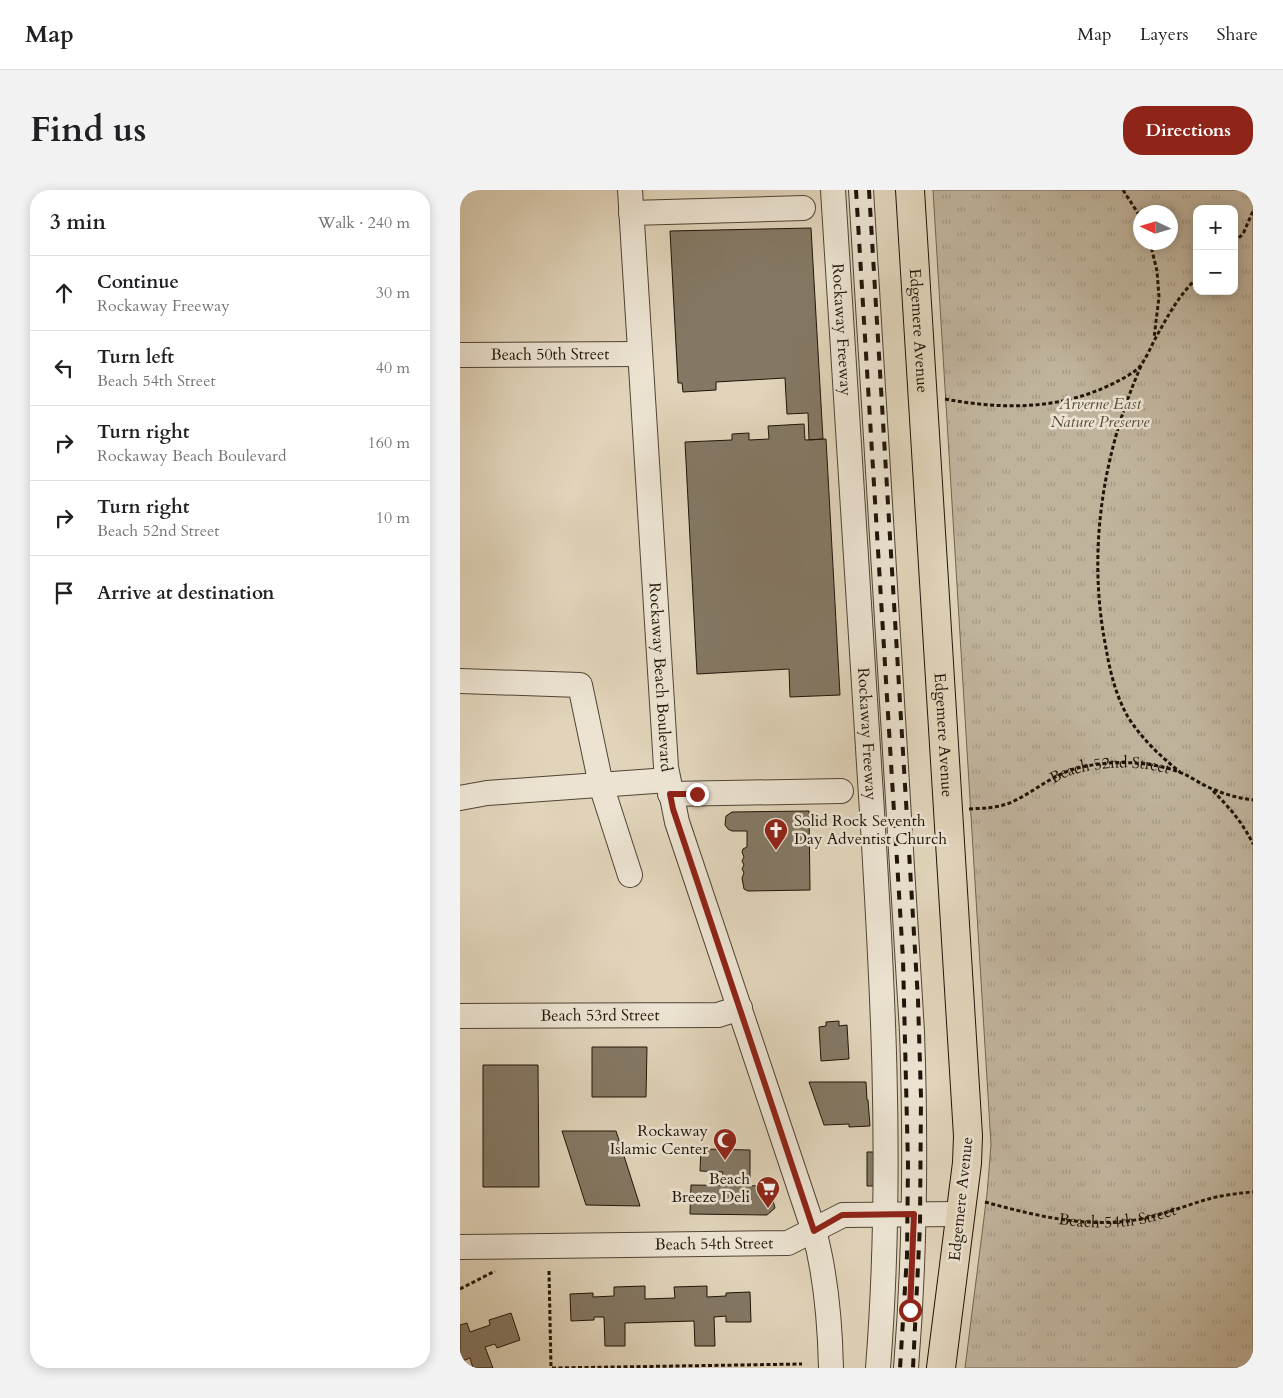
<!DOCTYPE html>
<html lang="en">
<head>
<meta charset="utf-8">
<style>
	body { margin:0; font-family:Cardo,serif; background:#f2f2f2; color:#202124 }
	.controls { position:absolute; right:15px; top:15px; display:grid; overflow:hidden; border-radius:10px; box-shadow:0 2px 12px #0003 }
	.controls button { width:45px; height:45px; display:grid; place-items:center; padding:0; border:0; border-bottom:1px solid #e0e0e0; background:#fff; color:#202124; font:25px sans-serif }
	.compass { position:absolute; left:673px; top:15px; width:45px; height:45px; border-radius:50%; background:#fff; box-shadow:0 2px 12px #0003; rotate:274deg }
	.stop { position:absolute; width:15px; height:15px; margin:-11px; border:4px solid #8f2418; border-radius:50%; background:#fff }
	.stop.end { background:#8f2418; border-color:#fff; box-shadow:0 1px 5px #0008 }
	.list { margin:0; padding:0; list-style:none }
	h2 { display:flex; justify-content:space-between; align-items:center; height:65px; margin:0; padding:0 20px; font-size:21px }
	h2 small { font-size:16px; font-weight:400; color:#757577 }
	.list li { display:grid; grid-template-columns:32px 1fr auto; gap:15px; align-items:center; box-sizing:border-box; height:75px; padding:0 20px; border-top:1px solid #e0e0e0 }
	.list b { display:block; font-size:19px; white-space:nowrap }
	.list p { margin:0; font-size:16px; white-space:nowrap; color:#757577 }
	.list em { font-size:16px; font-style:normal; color:#757577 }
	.icon { flex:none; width:28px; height:28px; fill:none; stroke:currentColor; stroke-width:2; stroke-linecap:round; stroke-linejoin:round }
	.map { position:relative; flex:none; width:793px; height:1178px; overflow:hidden; border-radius:20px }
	header { display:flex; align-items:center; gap:30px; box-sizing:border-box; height:70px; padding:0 25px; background:#fff; border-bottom:1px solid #e0e0e0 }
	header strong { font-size:24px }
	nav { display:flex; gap:28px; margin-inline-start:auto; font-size:18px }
	.intro { display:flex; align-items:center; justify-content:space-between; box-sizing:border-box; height:120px; padding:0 30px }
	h1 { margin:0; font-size:35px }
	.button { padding:12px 22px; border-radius:20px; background:#8f2418; color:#fff; font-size:18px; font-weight:700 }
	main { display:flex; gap:30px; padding:0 30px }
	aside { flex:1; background:#fff; border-radius:20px; box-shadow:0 2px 12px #0003 }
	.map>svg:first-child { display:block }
	.grass { fill:url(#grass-tufts); stroke:#706452; fill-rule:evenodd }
	.building { fill:#847864; stroke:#1f1407 }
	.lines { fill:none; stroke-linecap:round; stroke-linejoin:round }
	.minor-casing { stroke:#504434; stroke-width:26 }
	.major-casing { stroke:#1f1407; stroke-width:30 }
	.path { stroke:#1f1407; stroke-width:3; stroke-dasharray:4 2.5; stroke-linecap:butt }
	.minor { stroke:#ece3d2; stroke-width:24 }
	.major { stroke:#e1d4ba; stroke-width:28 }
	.rail { stroke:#1f1407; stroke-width:4; stroke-dasharray:9 9; stroke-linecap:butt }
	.route { stroke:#8f2418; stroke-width:6 }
	.labels { text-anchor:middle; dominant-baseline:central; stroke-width:5; stroke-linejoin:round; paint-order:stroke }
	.street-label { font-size:16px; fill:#1f1407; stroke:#ece3d2 }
	.park-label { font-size:16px; font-style:italic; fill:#574c3b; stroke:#ece3d2 }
	.poi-label { font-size:16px; fill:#1f1407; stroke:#ece3d2; text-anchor:end }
</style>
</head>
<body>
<header>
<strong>Map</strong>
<nav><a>Map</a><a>Layers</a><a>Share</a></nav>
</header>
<div class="intro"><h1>Find us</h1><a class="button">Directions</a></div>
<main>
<aside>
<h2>3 min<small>Walk · 240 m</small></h2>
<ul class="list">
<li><svg class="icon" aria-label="ahead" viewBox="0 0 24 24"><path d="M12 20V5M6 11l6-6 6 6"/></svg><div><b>Continue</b><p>Rockaway Freeway</p></div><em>30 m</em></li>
<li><svg class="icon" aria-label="left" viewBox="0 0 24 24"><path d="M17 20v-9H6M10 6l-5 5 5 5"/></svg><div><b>Turn left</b><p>Beach 54th Street</p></div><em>40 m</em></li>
<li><svg class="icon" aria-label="right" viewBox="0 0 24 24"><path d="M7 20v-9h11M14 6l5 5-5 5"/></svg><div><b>Turn right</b><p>Rockaway Beach Boulevard</p></div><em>160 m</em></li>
<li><svg class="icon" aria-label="right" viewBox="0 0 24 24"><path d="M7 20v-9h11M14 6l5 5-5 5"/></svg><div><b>Turn right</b><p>Beach 52nd Street</p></div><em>10 m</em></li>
<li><svg class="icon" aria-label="arrive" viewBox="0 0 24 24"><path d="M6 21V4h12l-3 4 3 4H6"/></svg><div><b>Arrive at destination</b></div></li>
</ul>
</aside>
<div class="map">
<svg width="793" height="1178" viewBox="0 0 793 1178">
	<defs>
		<pattern id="grass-tufts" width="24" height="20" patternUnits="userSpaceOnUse" patternTransform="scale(1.25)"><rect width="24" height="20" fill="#c0b39c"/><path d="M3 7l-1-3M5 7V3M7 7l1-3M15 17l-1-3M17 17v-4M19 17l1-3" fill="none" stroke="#a59985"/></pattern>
	</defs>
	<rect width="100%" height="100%" fill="#e1d4ba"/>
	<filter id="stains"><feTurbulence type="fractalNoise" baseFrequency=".004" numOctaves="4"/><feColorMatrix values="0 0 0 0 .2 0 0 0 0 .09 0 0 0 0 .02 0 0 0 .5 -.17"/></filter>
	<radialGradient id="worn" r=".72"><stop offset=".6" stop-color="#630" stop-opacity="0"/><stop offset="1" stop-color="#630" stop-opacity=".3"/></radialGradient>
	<path class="grass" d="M473,0H793V1178H505L527,1004L531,955ZM737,19H774V101H737ZM681,22H711V52H681Z"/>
	<path class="building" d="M351,38L363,249L349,250L348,223L327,224L325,188L256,192V200L223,202L222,193H218L210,41Z
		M344,234L345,250L366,249L380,505L330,507L329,479L237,484L225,252L272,250V244L289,243V250L309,249L308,236Z
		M349,621L350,700L288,701L284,699L282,688L284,683L282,679L284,675L282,671L284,667L282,662L283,659L287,657V641H272L268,639L265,635L266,626L272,622Z
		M379,831V836L387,835L389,869L361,871L359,837L366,836V832Z
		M132,857H187L186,907H132Z
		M23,875H78L79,997H23Z
		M349,892H406L407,910H408L410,936L389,937V934L364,935Z
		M102,941H156L180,1016L126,1015Z
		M241,959L290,960V993H277V990H262L263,982L240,981Z
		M407,962H416V996H407Z
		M231,995L309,996L315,1018L307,1025L230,1024Z
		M185,1096V1109L215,1108L214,1097L247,1096V1107L266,1106V1103L290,1102L291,1132H266V1126L254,1127L255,1156H235L234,1131L165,1133V1156H145L144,1127H134V1130L111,1131L110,1104L133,1103V1107L154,1106V1097Z
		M51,1123L60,1150L37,1158L35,1154L25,1157L33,1178H13L10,1168L0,1172V1135L7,1133L10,1142L30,1135L29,1130Z"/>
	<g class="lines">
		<g class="minor-casing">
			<g id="minor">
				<path id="s3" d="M170,0L206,577L217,632L354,1041C366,1085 370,1132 371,1178"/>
				<path id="s4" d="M373,0C385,191 397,383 409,574C422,777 434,975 418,1178"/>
				<path d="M401,0L452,842C456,954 455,1066 446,1178"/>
				<path d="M171,23L343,18"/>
				<path id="s5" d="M0,165L179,164"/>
				<path d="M0,491L120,495L141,595L170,685"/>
				<path d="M210,604L381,601"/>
				<path d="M0,608L27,603L208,590"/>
				<path id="s6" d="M0,826L258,825L280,818"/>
				<path id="s7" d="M0,1057L328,1053L383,1025L500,1024"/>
			</g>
		</g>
		<g class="major-casing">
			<g id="major">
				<path id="s8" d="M450,0L508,946L507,973L481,1178"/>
			</g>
		</g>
		<g class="path">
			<path d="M663,0L681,28"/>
			<path d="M690,52L697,81L699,107L694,148"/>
			<path d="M774,52L783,44L793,21"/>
			<path d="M681,176C642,265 627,363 646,458C650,482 656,506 668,527C682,549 700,566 720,582"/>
			<path d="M485,209C544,220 602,220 656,192C664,188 676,182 681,175C686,168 690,159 694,151C706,129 718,106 737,88"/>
			<path d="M753,601C769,617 783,633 793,654"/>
			<path id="s1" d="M509,619C525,618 540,618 554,611C575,601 591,586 614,579C647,570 686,570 719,582C731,586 741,595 753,599C766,605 779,608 793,610"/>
			<path id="s2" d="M525,1012C577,1026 631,1040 686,1028C708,1023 730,1014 752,1008C765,1005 779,1003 793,1002"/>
			<path d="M89,1081L91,1178"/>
			<path d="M0,1099L35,1081"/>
			<path d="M92,1178L342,1174"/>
		</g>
		<use href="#minor" class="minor"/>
		<use href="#major" class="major"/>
		<path class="rail" d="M396,0L443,769L448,975L447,1066L440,1178
			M409,0L458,810L461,907L460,1035L453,1178"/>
	</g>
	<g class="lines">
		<path class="route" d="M237,604H210L213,619L354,1041L382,1025L454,1024L450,1120"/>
	</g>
	<defs>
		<g id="church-pin" transform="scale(1.25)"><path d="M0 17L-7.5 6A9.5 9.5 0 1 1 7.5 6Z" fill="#8f2418" stroke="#ece3d2"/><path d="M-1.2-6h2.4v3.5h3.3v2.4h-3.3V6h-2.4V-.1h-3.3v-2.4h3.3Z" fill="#fff"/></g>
		<g id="mosque-pin" transform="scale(1.25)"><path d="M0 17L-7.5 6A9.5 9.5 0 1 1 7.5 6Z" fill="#8f2418" stroke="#ece3d2"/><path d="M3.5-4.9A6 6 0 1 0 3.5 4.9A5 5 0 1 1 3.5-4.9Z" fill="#fff"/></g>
		<g id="supermarket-pin" transform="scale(1.25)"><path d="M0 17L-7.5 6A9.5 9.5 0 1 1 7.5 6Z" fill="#8f2418" stroke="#ece3d2"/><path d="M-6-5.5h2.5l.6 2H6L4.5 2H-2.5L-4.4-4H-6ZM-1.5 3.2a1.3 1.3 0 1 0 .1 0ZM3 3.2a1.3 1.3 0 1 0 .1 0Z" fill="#fff"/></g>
	</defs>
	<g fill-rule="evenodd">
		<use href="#church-pin" x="316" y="640"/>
		<use href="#mosque-pin" x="265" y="950"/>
		<use href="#supermarket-pin" x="308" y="998"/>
	</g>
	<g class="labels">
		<g class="street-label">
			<text stroke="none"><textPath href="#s4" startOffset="140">Rockaway Freeway</textPath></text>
			<text stroke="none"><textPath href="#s8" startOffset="141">Edgemere Avenue</textPath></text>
			<text stroke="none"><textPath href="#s5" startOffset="90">Beach 50th Street</textPath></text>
			<text stroke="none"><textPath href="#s3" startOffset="488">Rockaway Beach Boulevard</textPath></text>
			<text stroke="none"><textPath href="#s4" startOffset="545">Rockaway Freeway</textPath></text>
			<text stroke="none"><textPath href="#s8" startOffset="546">Edgemere Avenue</textPath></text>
			<text stroke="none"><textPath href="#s1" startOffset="150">Beach 52nd Street</textPath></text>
			<text stroke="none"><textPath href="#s6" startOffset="140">Beach 53rd Street</textPath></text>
			<text transform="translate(501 1009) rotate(-84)">Edgemere Avenue</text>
			<text stroke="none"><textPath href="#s2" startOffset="135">Beach 54th Street</textPath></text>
			<text stroke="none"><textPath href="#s7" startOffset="254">Beach 54th Street</textPath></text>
		</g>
		<g class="park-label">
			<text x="640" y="214">Arverne East<tspan x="640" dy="18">Nature Preserve</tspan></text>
		</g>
		<g class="poi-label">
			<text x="334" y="631" text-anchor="start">Solid Rock Seventh<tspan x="334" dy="18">Day Adventist Church</tspan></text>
			<text x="248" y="941">Rockaway<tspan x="248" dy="18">Islamic Center</tspan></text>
			<text x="290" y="989">Beach<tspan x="290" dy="18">Breeze Deli</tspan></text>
		</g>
	</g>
	<rect width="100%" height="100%" filter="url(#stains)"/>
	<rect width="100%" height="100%" fill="url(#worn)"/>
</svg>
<div class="controls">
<button>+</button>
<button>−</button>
</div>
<svg class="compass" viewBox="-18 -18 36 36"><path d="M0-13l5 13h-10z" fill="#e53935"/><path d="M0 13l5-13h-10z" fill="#757577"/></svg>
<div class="stop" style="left:450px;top:1120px"></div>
<div class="stop end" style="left:237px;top:604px"></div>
</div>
</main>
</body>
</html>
